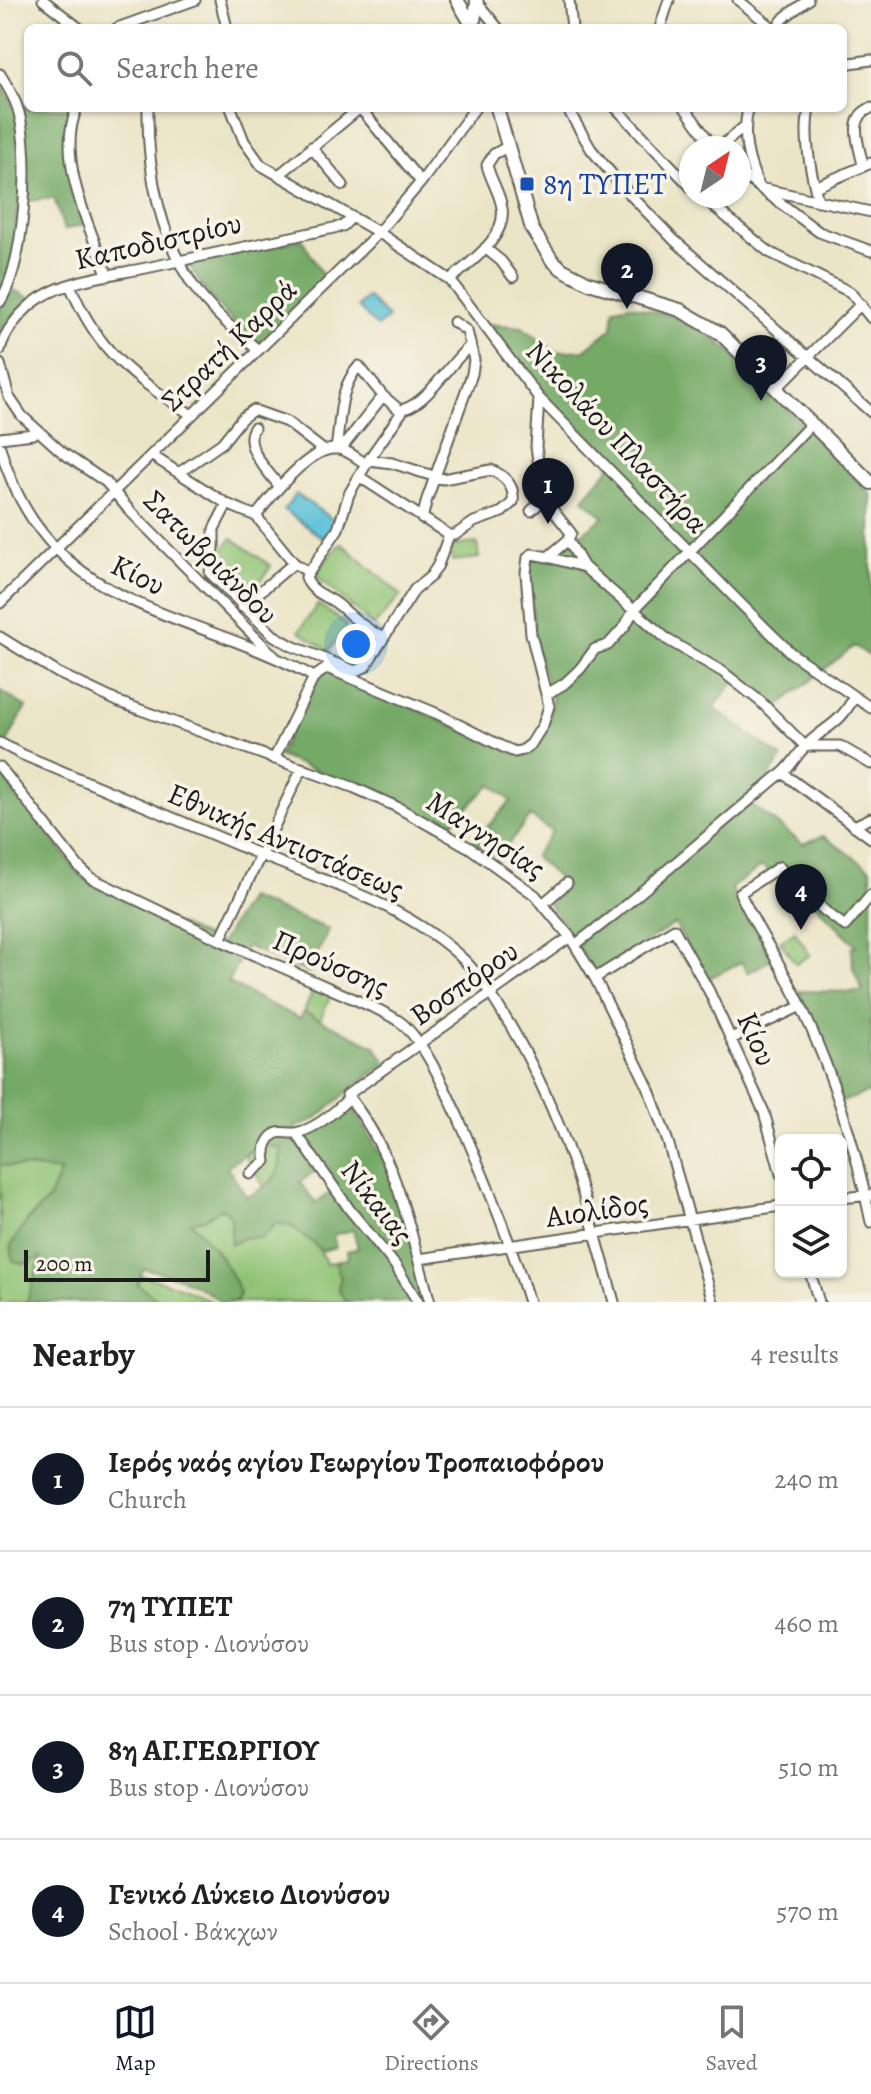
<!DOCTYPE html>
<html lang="en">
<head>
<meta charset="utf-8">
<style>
	body { margin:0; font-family:Alegreya,serif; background:#f6f6f6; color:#222 }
	.controls { position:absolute; right:24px; bottom:24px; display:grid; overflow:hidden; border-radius:12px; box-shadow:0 2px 6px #0004 }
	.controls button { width:72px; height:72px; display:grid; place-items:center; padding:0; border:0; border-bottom:2px solid #e0e0e0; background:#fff; color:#222; font:40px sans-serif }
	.compass { position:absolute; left:679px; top:136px; width:72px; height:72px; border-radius:50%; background:#fff; box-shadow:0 2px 6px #0004; rotate:35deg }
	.scale { position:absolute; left:24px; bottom:20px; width:186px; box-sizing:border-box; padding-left:8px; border:4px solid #1c1c1c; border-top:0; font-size:22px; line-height:28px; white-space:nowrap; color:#1c1c1c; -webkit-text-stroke:6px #f7f3e8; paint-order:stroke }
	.you { position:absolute; left:356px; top:644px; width:28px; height:28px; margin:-20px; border:6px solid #fff; border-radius:50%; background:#1a73e8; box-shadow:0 0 0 12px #1a73e833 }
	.badge { display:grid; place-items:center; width:52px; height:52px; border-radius:50%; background:#111827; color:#fff; font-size:26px; font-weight:700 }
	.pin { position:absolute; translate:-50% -66px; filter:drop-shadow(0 2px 4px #0008) }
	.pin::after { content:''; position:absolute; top:42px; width:28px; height:24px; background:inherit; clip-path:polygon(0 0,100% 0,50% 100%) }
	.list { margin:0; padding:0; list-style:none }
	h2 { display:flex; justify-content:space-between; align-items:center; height:104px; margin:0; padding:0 32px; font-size:34px }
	h2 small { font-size:26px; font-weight:400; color:#767676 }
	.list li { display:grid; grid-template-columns:52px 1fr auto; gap:24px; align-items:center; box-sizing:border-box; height:144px; padding:0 32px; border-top:2px solid #e0e0e0 }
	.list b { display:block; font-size:30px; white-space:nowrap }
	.list p { margin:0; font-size:26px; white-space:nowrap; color:#767676 }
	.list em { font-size:26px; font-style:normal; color:#767676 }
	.icon { flex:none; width:44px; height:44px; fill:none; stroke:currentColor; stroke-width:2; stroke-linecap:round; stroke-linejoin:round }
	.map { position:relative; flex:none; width:871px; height:1302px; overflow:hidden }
	.search { position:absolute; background:#fff; box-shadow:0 2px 6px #0004; left:24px; right:24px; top:24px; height:88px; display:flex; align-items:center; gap:20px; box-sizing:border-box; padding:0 28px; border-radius:12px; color:#767676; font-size:30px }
	.sheet { height:680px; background:#fff }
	nav { display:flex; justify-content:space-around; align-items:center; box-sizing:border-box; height:112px; border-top:2px solid #e0e0e0; background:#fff; font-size:22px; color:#767676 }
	nav a { display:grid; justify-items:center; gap:4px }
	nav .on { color:#111827 }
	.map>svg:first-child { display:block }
	.green { fill:#90c374; stroke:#567048; stroke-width:2 }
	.forest { fill:#74a966; stroke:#486241; stroke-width:2; fill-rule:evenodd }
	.water { fill:#5bc1d8; stroke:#3c6e7a; stroke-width:2 }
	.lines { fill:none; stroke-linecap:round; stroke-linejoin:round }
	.minor-casing { stroke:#646258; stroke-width:13 }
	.major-casing { stroke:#646258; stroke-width:16 }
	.minor { stroke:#fff; stroke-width:9 }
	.major { stroke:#fff; stroke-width:12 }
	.transit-dot { fill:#1a4fb4; stroke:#f7f3e8; stroke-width:3 }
	.labels { text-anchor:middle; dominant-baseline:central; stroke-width:7; stroke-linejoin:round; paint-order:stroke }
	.transit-label { font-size:30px; fill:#164399; stroke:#f7f3e8; text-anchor:start }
	.street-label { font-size:30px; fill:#1c1c1c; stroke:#f7f3e8 }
</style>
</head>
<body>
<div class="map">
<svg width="871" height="1302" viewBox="0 0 871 1302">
	<rect width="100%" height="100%" fill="#f7f3e8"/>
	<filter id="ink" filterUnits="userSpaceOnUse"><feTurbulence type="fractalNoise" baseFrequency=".0125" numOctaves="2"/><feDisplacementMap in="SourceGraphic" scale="16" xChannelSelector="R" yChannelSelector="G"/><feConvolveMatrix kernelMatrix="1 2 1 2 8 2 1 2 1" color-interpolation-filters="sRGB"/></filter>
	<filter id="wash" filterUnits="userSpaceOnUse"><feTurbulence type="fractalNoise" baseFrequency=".006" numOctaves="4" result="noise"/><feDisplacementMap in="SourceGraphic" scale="32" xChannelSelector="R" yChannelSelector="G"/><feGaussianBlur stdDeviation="1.8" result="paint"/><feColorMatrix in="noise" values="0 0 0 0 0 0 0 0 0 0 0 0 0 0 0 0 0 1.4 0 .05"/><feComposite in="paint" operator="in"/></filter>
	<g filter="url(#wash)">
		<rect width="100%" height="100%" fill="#ebe5c7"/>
		<path class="green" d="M232,538L271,566L257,586L218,557Z
			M341,543L401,595L374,626L314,574Z
			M477,543L479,558L452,561L451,546Z
			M318,604L347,625L329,651L299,631Z
			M358,633L372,640L360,664L346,657Z
			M795,931L810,955L796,964L780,941Z
			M315,985L332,992L320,1020L304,1012Z
			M261,1143L281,1148C283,1166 277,1175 265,1188L245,1156Z
			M0,1165L61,1170L48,1200L27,1221L42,1256L27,1302H0Z
			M222,1208L231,1215V1244L244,1237L262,1238L276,1223C299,1227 319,1240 326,1264L335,1262L341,1278L338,1288L346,1302H229L237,1300C231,1264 214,1247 190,1221L204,1219Z
			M141,1275L183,1288L212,1302H161L137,1284Z"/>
		<path class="forest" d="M0,80L16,111L28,105V108H73L67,133L84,224L64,230L54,198L19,202L15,226L19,233L4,286L31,298L12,317L0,339Z
			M302,239L325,280L260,345C226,317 211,302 188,264Z
			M630,305L687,320L728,349L871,494V657L854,646L777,707L736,679L714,708L782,758L750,803L803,844L823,836L871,869V1096L869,1092L842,1102L828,1057L799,991L863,992L853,968L852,948L857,946L780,869L771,874L762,866L731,888L772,959L748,973L741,962L706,980L675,924L596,974L549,904L567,886L534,856L552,832L530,816L498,858L473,842L511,801L491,784L447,828L401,803L278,756L313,683L328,670L512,752L523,756L533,751L544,728L550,714L552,698L536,649L528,563L531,555L548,559L604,517L583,499L611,466L544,397L487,324L522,327L556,352L584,350L612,328L614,308Z
			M0,690L26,707L0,756Z
			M0,771L81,876L103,890L220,944L248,898L329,929L308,973L246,946L228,983L300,1019L304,1012L375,1046L387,1064C373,1074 356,1083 344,1095C328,1109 317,1122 295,1127L296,1137L317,1170L300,1182L316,1203L338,1187L305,1138L306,1133L347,1106L352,1105L390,1171L428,1302L345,1301L338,1288L341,1278L335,1262L348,1258L347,1251L358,1248L353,1230L333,1235L336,1247L322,1251L292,1226L276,1223L262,1238L244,1237L231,1245V1216L222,1208L204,1219L191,1222C211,1244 229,1265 240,1294L237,1300L222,1302C197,1285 174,1273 143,1269L137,1284L161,1302H27L41,1257L25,1264L13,1261L11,1245L27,1221L48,1200L61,1171L0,1165ZM261,1143L280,1148C284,1176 270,1185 247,1197L227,1167Z"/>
		<path class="water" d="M368,297L388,318L377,327L358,307Z
			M296,494L335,521L323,538L284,510Z"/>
	</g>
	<g filter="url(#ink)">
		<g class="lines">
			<g class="minor-casing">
				<path id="minor" d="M43,0L79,28
					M220,0L227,28
					M475,0L498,28
					M569,0L572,28
					M738,0L773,28
					M117,28L195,0
					M660,28L669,0
					M776,28L785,17L808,0
					M843,64L871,60
					M0,74C7,86 16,99 19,113C31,159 25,261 0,302
					M77,108C55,157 90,229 108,276
					M148,108C147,172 160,243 200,295C217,316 238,333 258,350
					M231,108L244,141L261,165L378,232L450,280L539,398L741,604L791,653L871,708
					M360,108L421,182
					M567,108L591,149L619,183L674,240L871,412
					M616,108L691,187
					M685,108L714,148
					M748,108C742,136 747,160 759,186
					M809,108C803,138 811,172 818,201
					M311,147L343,185
					M719,148L744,127
					M863,165C859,145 847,117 871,108
					M739,172L819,232L871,251
					M279,175L360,108
					M815,187L871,163
					M764,189L871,212
					M701,196L769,252L850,292L871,318
					M485,248L501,261L513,277
					M450,280C469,263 507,238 502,208C500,193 490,179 487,165L494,154L507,147
					M70,285C98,353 132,376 192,415
					M0,350C4,331 24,308 40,298C70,279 112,275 146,268C211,254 277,240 343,226L351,218
					M0,364L9,397L22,416L63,453L106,482L129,510L275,657
					M777,388L861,304
					M254,428C242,446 268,471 279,486
					M0,438L33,434L37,431
					M0,447C47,614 188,607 314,677
					M336,449C341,419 338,389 359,366L383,396L402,412
					M341,449L383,396
					M151,455L227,504L256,516L294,563L308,572
					M180,472L222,443L242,418L253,410L287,422L323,450
					M360,477L449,535H455L474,522L502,512L513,502C515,486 505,476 491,470L443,479L392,463L369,460
					M227,504L214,529V548L210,573L273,635L292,646L355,671L365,667L415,589L431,576L438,565L449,535
					M531,511L544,499
					M256,516C272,495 310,446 338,449C348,450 358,459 366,464
					M422,519L427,499L472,374L474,360L467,331L454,322
					M568,540L584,567L668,640L723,672L761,702L805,746H840L871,764
					M548,557L584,567
					M0,603L374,237L421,182L475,108
					M242,607L294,563
					M0,637L58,673L119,702L355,788L397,807L470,848L535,895L570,937L595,978L648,1087L668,1142L713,1302
					M383,638C366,629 354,619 340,606C329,596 310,593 306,577L338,529L349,494L371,456L404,409C429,402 450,362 470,346
					M547,694L564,684L580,669L595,649L608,645L625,626L634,610L812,423
					M0,743L21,754C101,788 181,822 261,855C331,884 409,906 465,961C483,979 496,1003 510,1025C563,1116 587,1201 614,1302
					M274,759L314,677L327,668L438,714L503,747L515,752L523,750L531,744L543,725L549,706L531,634L526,573L528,557L532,554L548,557L568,540L571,533L544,499L536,447L539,398
					M0,767L79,867L91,878L220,940L379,1010C388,1015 398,1019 405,1026C429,1051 444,1087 458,1117C485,1178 509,1238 529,1302
					M784,774L871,838
					M854,826L871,818
					M871,895L845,926L825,911L779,867L740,893C758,932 783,967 801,1006C833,1074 856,1148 871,1222
					M544,903L567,883
					M220,940L302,768
					M575,945L615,914L777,777C789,771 794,758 804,748C823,726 838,728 854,697
					M595,978L674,929L709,991L764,1112L781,1174
					M731,1039L801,1006
					M296,1133L350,1210L395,1265L418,1302
					M250,1174L266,1161C264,1153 265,1144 271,1137C279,1129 286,1134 295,1133C315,1130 335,1112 349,1098
					M841,1198L871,1195
					M419,1259L781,1206
					M810,1272L819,1302
					M430,1302C408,1227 399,1158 347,1095L570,937"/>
			</g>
			<g class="major-casing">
				<path id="major" d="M457,0L474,28
					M473,26L477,3
					M497,108L532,229L552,260L562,269L589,283L680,310L720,333L871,483"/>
			</g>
			<use href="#minor" class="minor"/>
			<use href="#major" class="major"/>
		</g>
	</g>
	<rect class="transit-dot" x="519" y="176" width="16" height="16" rx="4"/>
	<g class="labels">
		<g class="transit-label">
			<text x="543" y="184">8η ΤΥΠΕΤ</text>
		</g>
		<g class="street-label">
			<text transform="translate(158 241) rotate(-13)">Καποδιστρίου</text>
			<text transform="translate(229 345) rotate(-44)">Στρατή Καρρά</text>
			<text transform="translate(617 437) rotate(47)">Νικολάου Πλαστήρα</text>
			<text transform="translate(211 557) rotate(45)">Σατωβριάνδου</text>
			<text transform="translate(138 575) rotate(26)">Κίου</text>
			<text transform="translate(486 835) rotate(33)">Μαγνησίας</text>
			<text transform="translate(286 841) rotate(23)">Εθνικής Αντιστάσεως</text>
			<text transform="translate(331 963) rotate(24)">Προύσσης</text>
			<text transform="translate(464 983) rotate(-35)">Βοσπόρου</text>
			<text transform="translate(757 1039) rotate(66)">Κίου</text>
			<text transform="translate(377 1202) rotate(52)">Νίκαιας</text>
			<text transform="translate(597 1210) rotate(-8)">Αιολίδος</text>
		</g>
	</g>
</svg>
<div class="controls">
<button><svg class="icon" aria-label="locate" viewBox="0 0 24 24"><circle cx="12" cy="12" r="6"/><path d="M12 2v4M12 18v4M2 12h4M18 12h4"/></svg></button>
<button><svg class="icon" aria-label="layers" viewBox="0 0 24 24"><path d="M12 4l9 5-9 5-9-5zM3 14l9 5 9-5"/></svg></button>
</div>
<svg class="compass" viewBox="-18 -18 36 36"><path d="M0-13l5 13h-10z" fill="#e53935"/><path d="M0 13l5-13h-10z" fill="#767676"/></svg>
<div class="scale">200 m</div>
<div class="you"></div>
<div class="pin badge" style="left:548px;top:524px">1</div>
<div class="pin badge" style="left:627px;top:309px">2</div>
<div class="pin badge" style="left:761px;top:401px">3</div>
<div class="pin badge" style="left:801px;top:930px">4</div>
<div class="search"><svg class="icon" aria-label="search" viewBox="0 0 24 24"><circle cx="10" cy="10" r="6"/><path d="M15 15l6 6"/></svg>Search here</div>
</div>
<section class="sheet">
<h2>Nearby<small>4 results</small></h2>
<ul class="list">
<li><span class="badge">1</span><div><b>Ιερός ναός αγίου Γεωργίου Τροπαιοφόρου</b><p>Church</p></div><em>240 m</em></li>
<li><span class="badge">2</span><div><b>7η ΤΥΠΕΤ</b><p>Bus stop · Διονύσου</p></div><em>460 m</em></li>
<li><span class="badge">3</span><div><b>8η ΑΓ.ΓΕΩΡΓΙΟΥ</b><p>Bus stop · Διονύσου</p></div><em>510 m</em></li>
<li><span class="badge">4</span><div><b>Γενικό Λύκειο Διονύσου</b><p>School · Βάκχων</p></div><em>570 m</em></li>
</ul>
</section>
<nav>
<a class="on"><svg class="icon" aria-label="map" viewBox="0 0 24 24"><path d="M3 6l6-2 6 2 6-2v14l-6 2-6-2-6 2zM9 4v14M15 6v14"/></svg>Map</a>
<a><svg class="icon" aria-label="directions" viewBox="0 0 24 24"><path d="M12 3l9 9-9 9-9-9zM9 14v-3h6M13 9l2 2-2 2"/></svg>Directions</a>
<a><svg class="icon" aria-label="saved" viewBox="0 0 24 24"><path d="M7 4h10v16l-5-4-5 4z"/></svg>Saved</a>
</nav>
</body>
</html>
